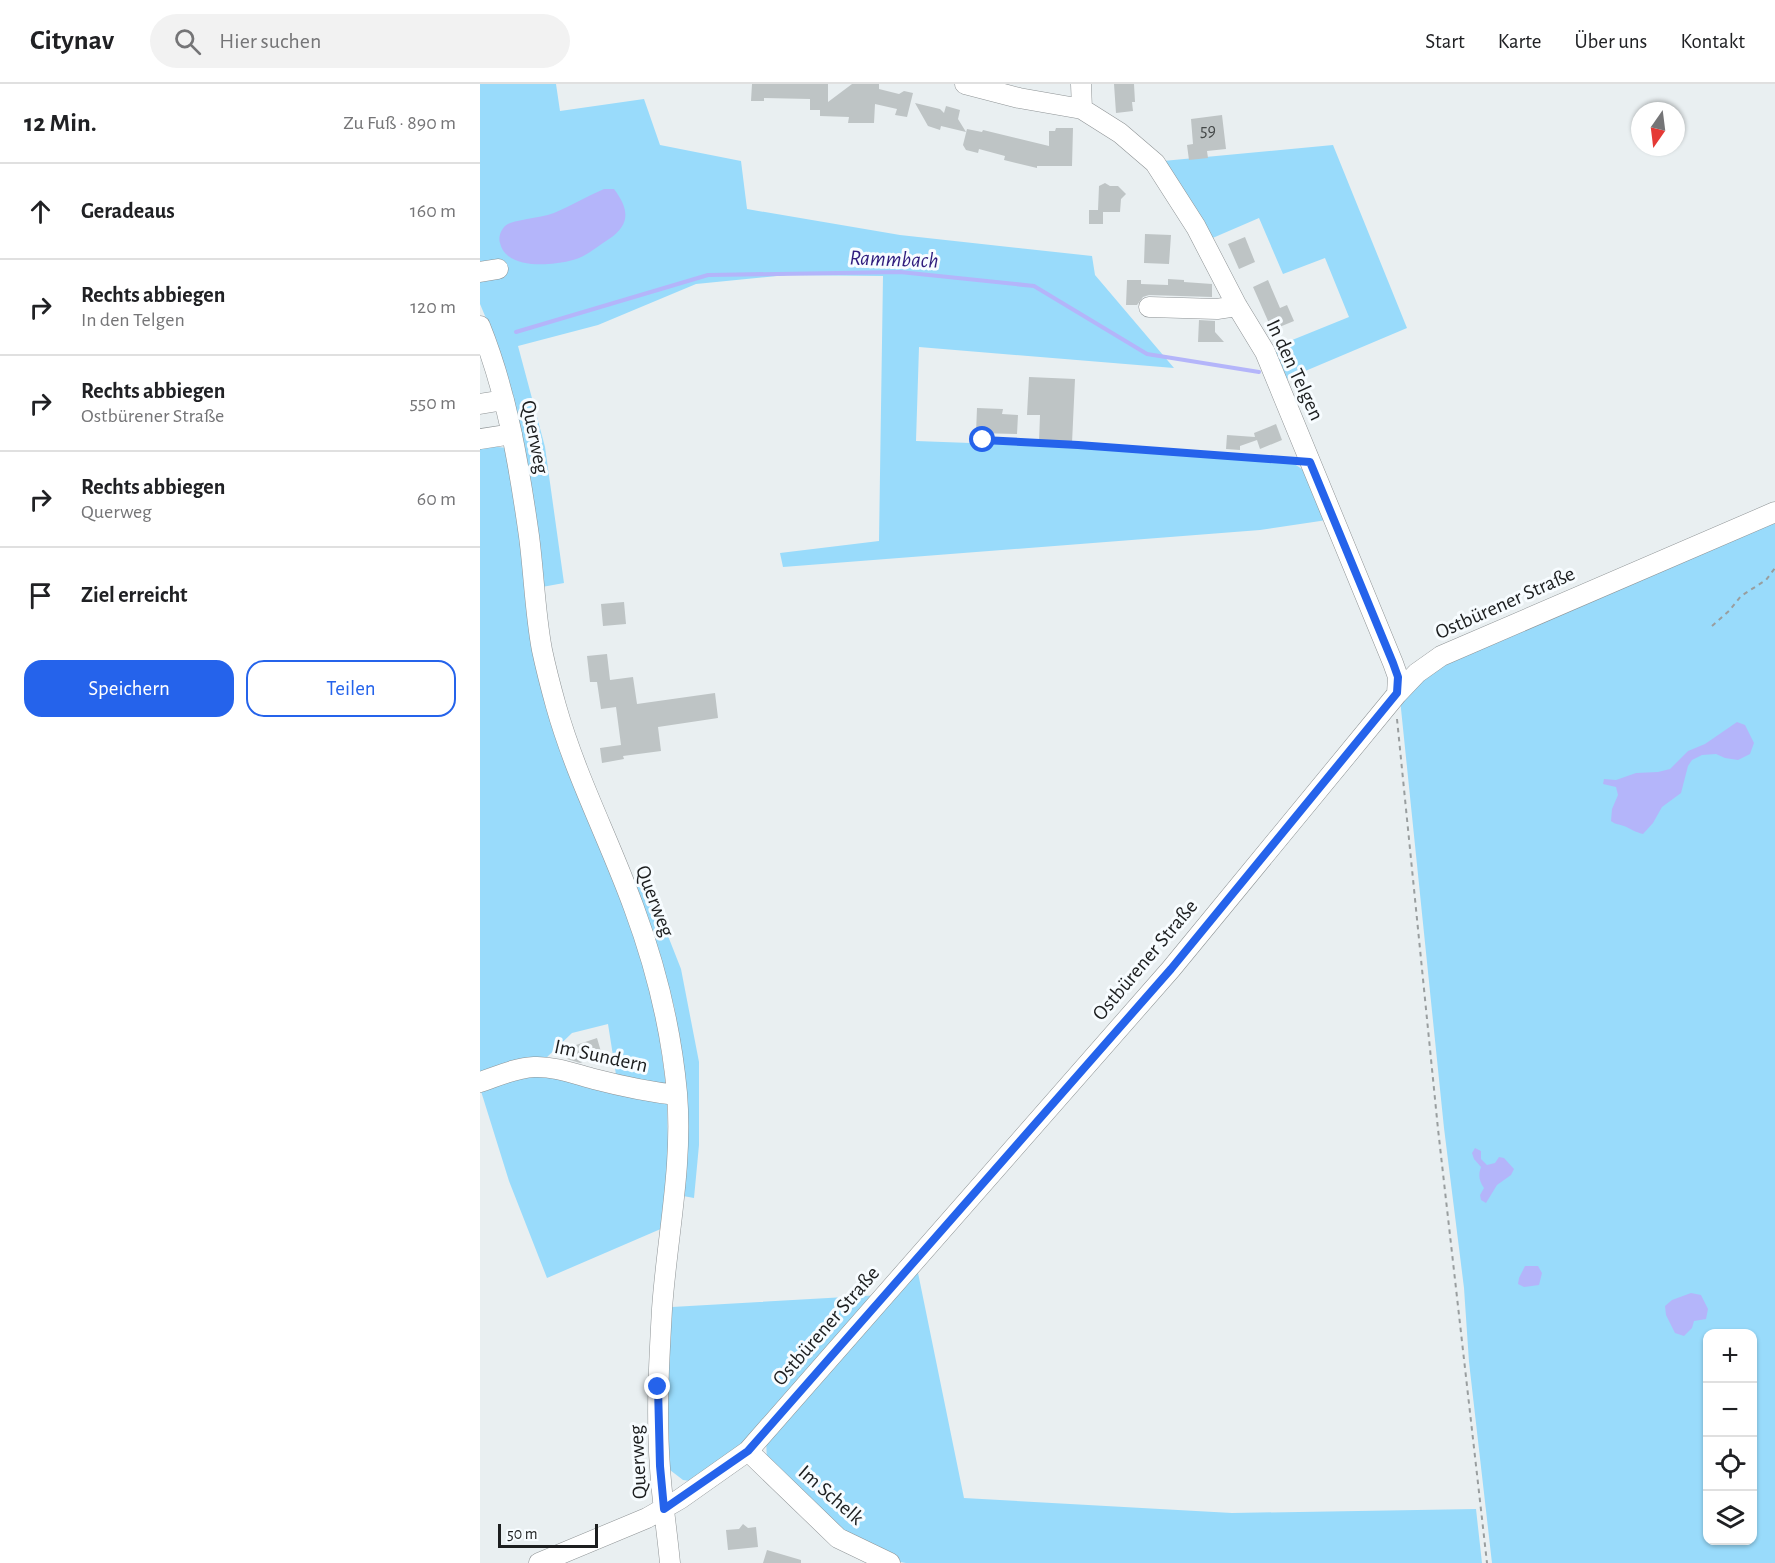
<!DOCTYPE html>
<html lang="de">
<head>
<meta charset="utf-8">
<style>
	body { margin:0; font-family:"Alegreya Sans",sans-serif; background:#f2f2f2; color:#202124 }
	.controls { position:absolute; right:18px; bottom:18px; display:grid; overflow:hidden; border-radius:12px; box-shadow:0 2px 4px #0004 }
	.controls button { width:54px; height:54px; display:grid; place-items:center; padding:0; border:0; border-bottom:2px solid #e0e0e0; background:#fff; color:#202124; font:30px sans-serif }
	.compass { position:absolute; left:1151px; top:18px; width:54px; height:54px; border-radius:50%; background:#fff; box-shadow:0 2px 4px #0004; rotate:194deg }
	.scale { position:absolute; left:18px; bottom:15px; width:100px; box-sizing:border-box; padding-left:6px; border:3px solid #1c1e1f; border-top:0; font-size:16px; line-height:21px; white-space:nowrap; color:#1c1e1f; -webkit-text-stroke:4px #f7fcff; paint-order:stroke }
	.stop { position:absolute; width:18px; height:18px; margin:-14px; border:4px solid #2563eb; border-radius:50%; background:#fff }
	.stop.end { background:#2563eb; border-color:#fff; box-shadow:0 2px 6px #0008 }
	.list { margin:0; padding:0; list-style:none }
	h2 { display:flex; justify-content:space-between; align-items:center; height:78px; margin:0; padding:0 24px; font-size:26px }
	h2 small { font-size:20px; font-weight:400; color:#757577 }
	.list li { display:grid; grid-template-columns:39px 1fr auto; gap:18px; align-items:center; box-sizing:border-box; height:96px; padding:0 24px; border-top:2px solid #e0e0e0 }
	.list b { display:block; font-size:22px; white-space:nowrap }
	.list p { margin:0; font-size:20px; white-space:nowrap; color:#757577 }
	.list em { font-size:20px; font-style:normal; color:#757577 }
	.actions { display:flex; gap:12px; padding:18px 24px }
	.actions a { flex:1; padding:14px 0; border:2px solid #2563eb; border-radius:18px; text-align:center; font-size:21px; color:#2563eb }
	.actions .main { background:#2563eb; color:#fff }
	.icon { flex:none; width:33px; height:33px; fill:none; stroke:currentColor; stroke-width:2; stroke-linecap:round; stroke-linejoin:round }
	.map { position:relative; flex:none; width:1295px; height:1479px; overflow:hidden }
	header { display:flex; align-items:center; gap:36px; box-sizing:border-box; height:84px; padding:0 30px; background:#fff; border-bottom:2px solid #e0e0e0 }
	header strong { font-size:28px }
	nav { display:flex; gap:33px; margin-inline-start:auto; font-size:21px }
	.search { width:420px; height:54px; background:#f2f2f2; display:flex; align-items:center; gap:15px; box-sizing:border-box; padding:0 21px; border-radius:33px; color:#757577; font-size:22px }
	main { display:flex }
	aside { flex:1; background:#fff }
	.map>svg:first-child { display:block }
	.green { fill:#99dbfb; fill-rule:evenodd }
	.water { fill:#b4b5fa }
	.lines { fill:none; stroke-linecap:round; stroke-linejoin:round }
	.stream { stroke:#b4b5fa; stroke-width:4 }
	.building { fill:#bec4c5 }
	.minor-casing { stroke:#8e9395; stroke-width:21 }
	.path { stroke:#999e9f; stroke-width:2; stroke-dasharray:4.5 4.5; stroke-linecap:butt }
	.minor { stroke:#fff; stroke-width:20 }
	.route { stroke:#2563eb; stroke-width:8 }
	.labels { text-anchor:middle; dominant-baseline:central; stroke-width:6; stroke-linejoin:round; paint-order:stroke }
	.number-label { font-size:18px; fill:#444848 }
	.street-label { font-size:21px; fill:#1c1e1f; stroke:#f7fcff }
	.water-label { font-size:22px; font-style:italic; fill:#2f1c7d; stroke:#f7fcff }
</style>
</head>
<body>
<header>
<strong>Citynav</strong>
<div class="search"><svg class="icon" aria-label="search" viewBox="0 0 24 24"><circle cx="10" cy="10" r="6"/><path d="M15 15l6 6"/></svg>Hier suchen</div>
<nav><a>Start</a><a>Karte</a><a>Über uns</a><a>Kontakt</a></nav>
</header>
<main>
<aside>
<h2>12 Min.<small>Zu Fuß · 890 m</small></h2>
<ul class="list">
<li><svg class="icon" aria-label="ahead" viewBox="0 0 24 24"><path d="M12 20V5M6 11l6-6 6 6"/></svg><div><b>Geradeaus</b></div><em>160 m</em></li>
<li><svg class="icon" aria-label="right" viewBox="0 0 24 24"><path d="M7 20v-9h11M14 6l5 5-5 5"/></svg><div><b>Rechts abbiegen</b><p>In den Telgen</p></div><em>120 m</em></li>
<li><svg class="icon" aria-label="right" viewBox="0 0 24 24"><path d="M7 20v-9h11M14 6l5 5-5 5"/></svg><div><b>Rechts abbiegen</b><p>Ostbürener Straße</p></div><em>550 m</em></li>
<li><svg class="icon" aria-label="right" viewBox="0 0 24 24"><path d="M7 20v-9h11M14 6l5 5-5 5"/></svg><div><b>Rechts abbiegen</b><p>Querweg</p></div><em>60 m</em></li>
<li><svg class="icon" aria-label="arrive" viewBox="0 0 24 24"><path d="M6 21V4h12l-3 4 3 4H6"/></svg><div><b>Ziel erreicht</b></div></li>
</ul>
<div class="actions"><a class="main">Speichern</a><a>Teilen</a></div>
</aside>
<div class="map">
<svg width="1295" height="1479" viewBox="0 0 1295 1479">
	<rect width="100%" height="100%" fill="#e9eff1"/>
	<path class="green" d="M0,0H76L80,27L164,15L180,61L261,77L267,125L420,151L612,172L615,191L694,284L439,263L436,357L595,363L813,379L825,387L847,436L780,446L303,483L300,469L399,457L403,192L307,191L216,200L118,241L38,262L65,363L84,499L62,503L16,258L0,220Z
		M853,61L927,244L804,296L790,265L869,233L845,174L803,190L779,134L728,156L683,77Z
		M8,362L27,364L94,702L145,825L165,886L178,943L186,1001L137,997L128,940L92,949L64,976L0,990V363Z
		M1295,431V1479H1012L989,1278L984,1204L964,1044L920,615L947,588ZM1228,1250H1272V1456H1228Z
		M155,801H168L201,885L219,978V1061L214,1114L203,1112L206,1000L194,922Z
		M49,986L187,1016L188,1070L183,1144L67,1194L29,1097L0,1004Z
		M436,1179L484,1414L752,1429L996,1425L1002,1479H426L415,1477L359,1450L287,1380L286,1352Z
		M401,1211L282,1346L217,1398L203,1396L190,1386L186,1303L192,1223Z"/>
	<path class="water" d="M124,105H134C149,125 151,140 129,155C115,164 105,174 89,177C68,182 26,185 20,159C18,153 21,146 25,142C31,137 40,137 47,135C56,133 66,132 74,129C91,122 107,112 124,105Z
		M1257,638L1265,641L1274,659L1270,670L1258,676L1245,674L1236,670L1222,671L1212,676L1208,682L1201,709L1182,723L1173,739L1163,750C1155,748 1151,745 1144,742C1139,740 1136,741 1131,737L1132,725L1138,711L1136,703L1123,700L1124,695L1136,696L1156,689L1178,688L1190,685L1208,667L1225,660Z
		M995,1064L1001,1067V1075L1007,1081L1015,1079L1019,1073L1024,1074L1034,1085L1031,1091L1017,1101L1006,1119L1001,1116L1000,1111L1004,1104C999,1097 998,1091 1001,1083L994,1075L992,1069Z
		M1045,1182H1058L1062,1189L1059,1201L1044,1203L1038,1200L1039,1194Z
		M1211,1209L1221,1211L1228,1225L1226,1235L1214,1237L1212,1244L1204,1252L1195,1249L1186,1231L1185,1222L1192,1216Z"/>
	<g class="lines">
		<path class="stream" d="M36,248L228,191L420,188L554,202L667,270L779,288"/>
	</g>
	<path class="building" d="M272,0H348V18L372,0H399V5L419,10L424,7L433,9L427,33L415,31L417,25L395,20L394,39H368L369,33L340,32V26H330V15L284,14V17H271Z
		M634,0H654L655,18H652L653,27L636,29Z
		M435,19L460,25L464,29L466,22L480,26L478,35L486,48L461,42L460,46L448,42Z
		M742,31L746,65L727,67L728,74L709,76L707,61L713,60L711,35Z
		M576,44H593L592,82H557V84L524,76L525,72L499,65L498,69L486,66L483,61L487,45L502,48L503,46L569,62V47H575Z
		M625,99L630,102H638L646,110L641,115L640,128H623V140H609V126H618L619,102Z
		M665,150L691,151L689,180L664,179Z
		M765,153L775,178L759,185L748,160Z
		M688,195L704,196V198L732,200V213L669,211L663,213L657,221H646L647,196H661V200L688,201Z
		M788,196L800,224L807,221L814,237L792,246L773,203Z
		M719,236L735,237V248L744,258H718Z
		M549,293L595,295L592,359L559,358L560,331H547Z
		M497,324L523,325L522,330L538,331L537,350L496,349Z
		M796,340L802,356L780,365L777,356L760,362V366L746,365L747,351L775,353L774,349Z
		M144,518L146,540L123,542L121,520Z
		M127,570L130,596L153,593L157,620L235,609L238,634L178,643L181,667L143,672L144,675L122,679L120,664L141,661L136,623L121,625L117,598H110L107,572Z
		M117,954L122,971L100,979L87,975L84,965Z
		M263,1440L268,1444L276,1443L278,1463L248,1466L246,1446L259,1445Z
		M287,1466L321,1476V1479H283Z"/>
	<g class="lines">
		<g class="minor-casing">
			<path id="minor" d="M485,0L539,14L602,25L640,49L675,79L716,143L757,222L785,268L913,579L918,593L917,610
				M601,0L602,25
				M0,188L18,185
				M669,223L737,225L757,222
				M0,242C27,309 39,381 49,452C54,490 55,529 62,566C66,585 71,604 76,622C96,693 129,755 154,824C177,886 191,943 197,1009C203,1082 187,1153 182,1225C179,1278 176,1331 180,1384C182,1416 187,1447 190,1479
				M0,320L24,316
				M0,355L32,350
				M0,998C18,992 35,984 54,983C74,982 95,990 114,995C141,1002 169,1008 197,1011
				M268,1367L358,1454L410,1479
				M59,1479L167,1434L200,1415L268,1367L691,885L917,610L937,589L961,572L1295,428"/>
		</g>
		<path class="path" d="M503,356L598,361L812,377
			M1232,542L1249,527L1261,512L1286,496L1295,484
			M917,635L958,1045L1007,1479"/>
		<use href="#minor" class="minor"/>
	</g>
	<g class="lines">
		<path class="route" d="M178,1303L180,1382L184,1425L268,1367L691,885L917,609L918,593L913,579L830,378L598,361L503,356"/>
	</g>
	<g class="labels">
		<g class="number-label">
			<text x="728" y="47">59</text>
		</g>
		<g class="street-label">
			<text transform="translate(815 286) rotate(65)">In den Telgen</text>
			<text transform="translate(55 353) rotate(79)">Querweg</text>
			<text transform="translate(1025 519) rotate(-24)">Ostbürener Straße</text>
			<text transform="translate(175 817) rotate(69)">Querweg</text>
			<text transform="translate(665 876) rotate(-50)">Ostbürener Straße</text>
			<text transform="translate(121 972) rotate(12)">Im Sundern</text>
			<text transform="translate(346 1242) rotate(-49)">Ostbürener Straße</text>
			<text transform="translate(158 1378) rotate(-93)">Querweg</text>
			<text transform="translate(351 1411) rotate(41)">Im Schelk</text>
		</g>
		<g class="water-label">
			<text transform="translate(414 175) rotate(2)">Rammbach</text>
		</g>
	</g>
</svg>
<div class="controls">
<button>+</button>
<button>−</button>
<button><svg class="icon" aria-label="locate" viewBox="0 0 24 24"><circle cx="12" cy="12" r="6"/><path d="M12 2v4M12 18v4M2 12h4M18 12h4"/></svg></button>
<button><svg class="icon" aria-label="layers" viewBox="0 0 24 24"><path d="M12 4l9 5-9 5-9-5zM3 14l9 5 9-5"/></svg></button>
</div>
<svg class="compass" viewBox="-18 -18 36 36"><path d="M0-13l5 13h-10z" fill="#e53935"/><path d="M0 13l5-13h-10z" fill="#757577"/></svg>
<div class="scale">50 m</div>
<div class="stop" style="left:503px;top:356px"></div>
<div class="stop end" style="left:178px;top:1303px"></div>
</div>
</main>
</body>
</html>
